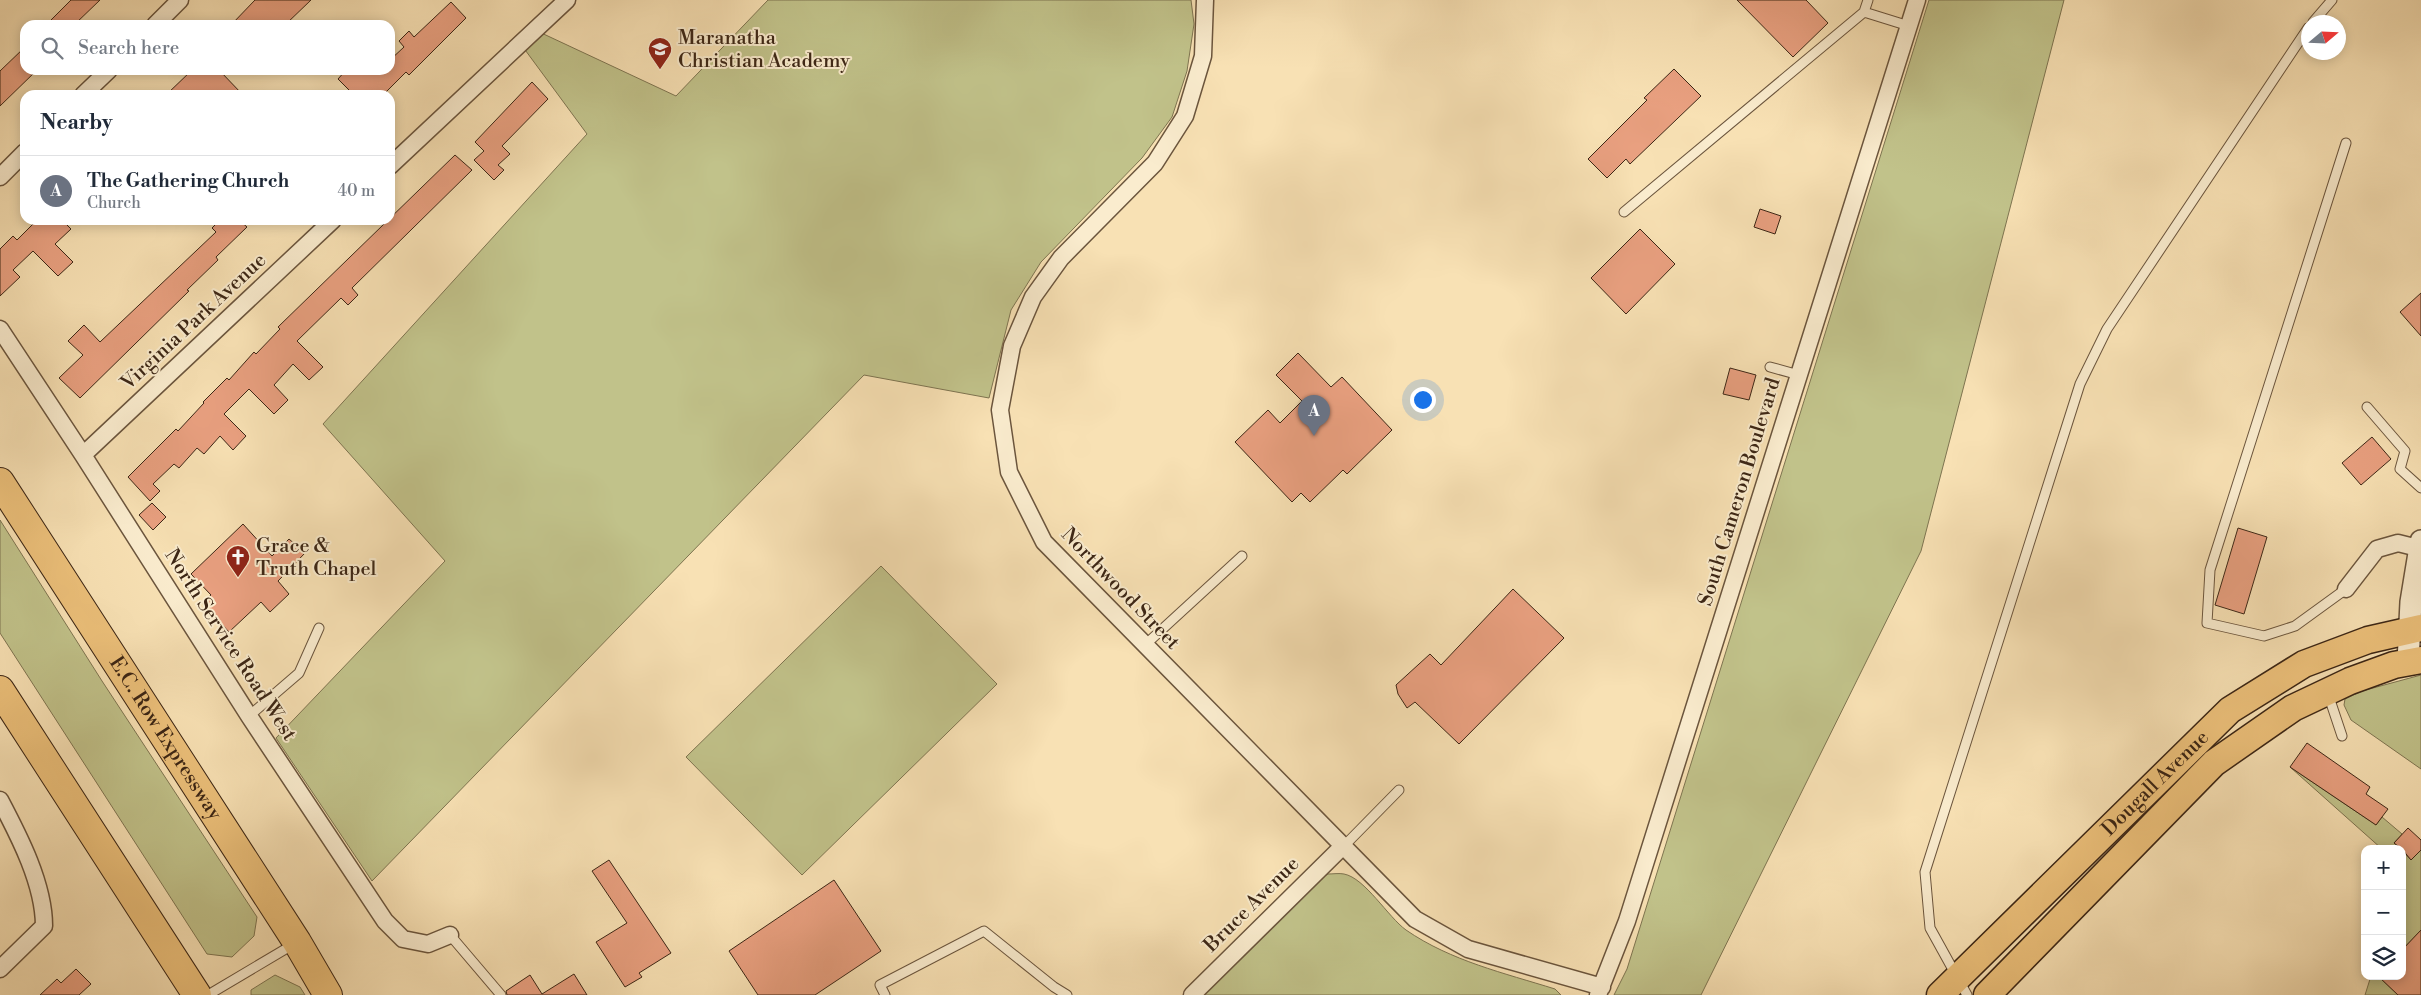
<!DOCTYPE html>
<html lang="en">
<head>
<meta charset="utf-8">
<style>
	body { margin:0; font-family:"Libre Bodoni",serif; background:#f2f2f3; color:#1f2937 }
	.controls { position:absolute; right:15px; bottom:15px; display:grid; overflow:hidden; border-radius:10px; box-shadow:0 2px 12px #0003 }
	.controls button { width:45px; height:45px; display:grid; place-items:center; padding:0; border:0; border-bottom:1px solid #e0e1e3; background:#fff; color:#1f2937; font:25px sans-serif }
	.compass { position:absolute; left:2301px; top:15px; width:45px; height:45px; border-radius:50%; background:#fff; box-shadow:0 2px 12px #0003; rotate:71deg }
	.you { position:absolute; left:1422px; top:399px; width:18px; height:18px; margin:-12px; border:4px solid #fff; border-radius:50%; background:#1a73e8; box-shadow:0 0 0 8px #1a73e833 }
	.badge { display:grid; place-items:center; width:32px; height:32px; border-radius:50%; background:#8f2418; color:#fff; font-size:16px; font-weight:700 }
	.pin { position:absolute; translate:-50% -41px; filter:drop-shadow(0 1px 2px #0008) }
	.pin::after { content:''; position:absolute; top:26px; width:18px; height:15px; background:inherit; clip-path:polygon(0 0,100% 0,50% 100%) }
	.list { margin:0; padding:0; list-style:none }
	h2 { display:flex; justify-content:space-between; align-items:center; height:65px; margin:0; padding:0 20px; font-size:21px }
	h2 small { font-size:16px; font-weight:400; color:#747a83 }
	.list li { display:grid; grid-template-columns:32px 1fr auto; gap:15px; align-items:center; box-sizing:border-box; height:70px; padding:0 20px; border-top:1px solid #e0e1e3 }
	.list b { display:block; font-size:19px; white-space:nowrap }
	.list p { margin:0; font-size:16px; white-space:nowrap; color:#747a83 }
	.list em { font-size:16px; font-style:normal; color:#747a83 }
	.icon { flex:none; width:28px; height:28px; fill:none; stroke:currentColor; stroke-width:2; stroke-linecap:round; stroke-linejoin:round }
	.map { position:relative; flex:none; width:2421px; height:995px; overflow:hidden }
	.search { position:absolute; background:#fff; box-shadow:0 2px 12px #0003; left:20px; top:20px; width:375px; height:55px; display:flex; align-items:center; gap:12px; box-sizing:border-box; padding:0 18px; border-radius:15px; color:#747a83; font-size:19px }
	.panel { position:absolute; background:#fff; box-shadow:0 2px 12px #0003; left:20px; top:90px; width:375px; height:135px; border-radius:15px }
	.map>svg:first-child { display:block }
	.green { fill:#c1c28a; stroke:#7e7450 }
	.building { fill:#e9a080; stroke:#3c2615 }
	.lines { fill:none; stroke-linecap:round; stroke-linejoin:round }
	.service-casing { stroke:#6b553d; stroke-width:11 }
	.minor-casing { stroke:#6b553d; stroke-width:19 }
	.tertiary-casing { stroke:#6b553d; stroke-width:24 }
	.primary-casing { stroke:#3c2615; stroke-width:29 }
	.motorway-casing { stroke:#3c2615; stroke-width:30 }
	.service { stroke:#faecce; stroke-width:9 }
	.minor { stroke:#faecce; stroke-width:16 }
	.tertiary { stroke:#faecce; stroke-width:21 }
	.primary { stroke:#ecc07a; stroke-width:26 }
	.motorway { stroke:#ecc07a; stroke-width:28 }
	.labels { text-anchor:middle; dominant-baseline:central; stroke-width:4; stroke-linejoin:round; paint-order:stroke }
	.poi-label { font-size:20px; fill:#3c2615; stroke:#faecce; text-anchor:start }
	.street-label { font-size:20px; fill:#3c2615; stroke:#faecce }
</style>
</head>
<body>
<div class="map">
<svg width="2421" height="995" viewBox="0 0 2421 995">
	<rect width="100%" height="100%" fill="#f8e1b4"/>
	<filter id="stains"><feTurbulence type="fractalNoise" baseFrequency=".004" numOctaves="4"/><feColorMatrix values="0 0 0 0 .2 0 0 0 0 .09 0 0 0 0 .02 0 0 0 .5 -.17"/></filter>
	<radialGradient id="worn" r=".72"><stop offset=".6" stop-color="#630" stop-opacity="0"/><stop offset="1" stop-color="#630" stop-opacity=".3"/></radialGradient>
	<path class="green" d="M768,0H1191L1194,24L1187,71L1172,117L1142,158L1041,262L1011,310L989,398L864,375L372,881L276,738L445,561L323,424L587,134L520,43L535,30L676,96Z
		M1929,0H2064L1921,551L1701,995H1614L1627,969Z
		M0,520L102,681L257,917L254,936L232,957L207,954L0,633Z
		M881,566L997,684L802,875L686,757Z
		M2421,675V769L2351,720L2344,705L2345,699L2362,691Z
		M2290,767L2376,825L2382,817L2402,834L2394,843L2400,849H2382Z
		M2421,850V930L2402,950V876L2404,869L2402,867V851L2411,860Z
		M1328,874C1333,874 1339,873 1344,874C1365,878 1388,917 1406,930C1451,961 1504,973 1555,989L1561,995H1202L1318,880Z
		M275,975L300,987L305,995H251V990Z
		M2371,976H2378L2398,995H2365Z"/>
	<path class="building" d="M71,0H100L74,25H46Z
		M255,0H311L285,25H231Z
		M1737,0H1806L1828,23L1793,57Z
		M451,2L466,18L409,75L406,72L383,95H354L338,79L346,70H390V60L404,47L399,41L409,31L414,37Z
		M25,47V70H37L0,106V71Z
		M1674,69L1701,96L1630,164L1626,159L1607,178L1588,159L1647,100L1644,98Z
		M192,70H219L243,95H166Z
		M532,82L548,99L502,146L510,154L498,165L504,170L494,180L474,160L484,151L475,142Z
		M455,155L472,170L352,288L358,295L348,305L341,298L297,341L323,367L309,380L293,364L274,385L288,400L274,414L249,389L224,414L246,436L233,450L220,436L204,454L197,448L179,468L174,464L153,484L160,491L150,501L128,477L176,429L178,431L204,403L203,402L227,378L229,380L254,352L256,354L280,329L278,327Z
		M1760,209L1781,216L1775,234L1754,227Z
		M37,220H62L71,229L55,244L73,262L58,276L33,251L13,270L20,277L0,296V249L13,236L17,240Z
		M220,220H239L247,227L216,257L218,260L187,290L189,291L80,398L59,378L83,355L68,341L84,325L100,342L216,232L212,228Z
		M1640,229L1675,264L1626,314L1591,278Z
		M2421,293V336L2400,312Z
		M1298,353L1331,387L1342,377L1392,430L1347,474L1343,470L1310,502L1301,493L1292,502L1235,442L1268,410L1280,423L1302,401L1276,375Z
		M1730,368L1756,375L1749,400L1723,394Z
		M2372,437L2391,459L2361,485L2342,463Z
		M152,503L166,517L153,530L139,515Z
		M243,524L272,556L289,539L305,553L278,581L289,594L270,612L261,602L229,632L202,603L211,595L191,574Z
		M2238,528L2267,537L2244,614L2215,605Z
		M1513,589L1564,638L1459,744L1415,702L1407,708L1398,694L1396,685L1430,654L1441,665Z
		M2307,743L2370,787L2366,794L2388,809L2376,825L2290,767Z
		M2408,828L2421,840V850L2411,860L2402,849L2394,843Z
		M609,860L671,953L639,973L642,977L625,987L596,942L627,923L592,871Z
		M834,880L881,951L815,995H758L729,951Z
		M2421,930V995H2398L2378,976H2402V950Z
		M76,969L91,984L79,995H40L57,979L61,983Z
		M574,974L587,995H507L506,991L530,975L542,994Z"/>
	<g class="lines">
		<g class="service-casing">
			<path id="service" d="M1864,12L1868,0
				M2313,22L2332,0
				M1624,212L1864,12L1909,26
				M1770,367L1799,375
				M2367,407L2405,451L2400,469L2421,488
				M2346,589L2295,626L2264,636L2207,623L2210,570L2346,143
				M1145,645L1242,556
				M2328,694L2342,736
				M249,716L299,673L319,628
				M1344,846L1399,790
				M450,935L501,995
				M208,995L294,944
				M885,995L880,985L984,931L1054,987L1067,995
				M1967,995L1930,928L1925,872L2080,384L2107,329L2308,28"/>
		</g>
		<g class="minor-casing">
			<path id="minor" d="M1205,0L1203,56L1185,116L1155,163L1061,258L1033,297L1012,346L1000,410L1009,472L1044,542L1415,919L1468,949L1602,987
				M155,25L180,0
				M83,95L109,70
				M390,166L567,0
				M0,177L25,152
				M0,329L83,455L249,716L385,921L403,939L428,944L450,935
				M83,455L333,220
				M2346,589L2377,549L2398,543L2418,548
				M0,800C19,836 44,884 44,926L0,969
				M1192,995L1343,846
				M1598,995L1627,921L1917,0"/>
		</g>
		<g class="tertiary-casing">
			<path id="tertiary" d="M2408,662L2411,602L2421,541"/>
		</g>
		<g class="primary-casing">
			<g id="primary">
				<path id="s1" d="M1940,995L2230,710L2304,664L2368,640L2421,628"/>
				<path d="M1987,995L2214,763L2293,708L2350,681L2394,665L2421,660"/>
			</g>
		</g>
		<g class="motorway-casing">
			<g id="motorway">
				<path id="s2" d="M0,482L297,942L328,995"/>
				<path d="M0,690L197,995"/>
			</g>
		</g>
		<use href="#service" class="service"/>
		<use href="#minor" class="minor"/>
		<use href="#tertiary" class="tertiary"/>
		<use href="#primary" class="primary"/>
		<use href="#motorway" class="motorway"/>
	</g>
	<defs>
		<g id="school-pin" transform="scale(1.25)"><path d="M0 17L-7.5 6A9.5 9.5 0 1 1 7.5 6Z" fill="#8f2418" stroke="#faecce"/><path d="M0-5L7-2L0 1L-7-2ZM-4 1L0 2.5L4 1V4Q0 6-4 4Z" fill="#fff"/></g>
		<g id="church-pin" transform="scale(1.25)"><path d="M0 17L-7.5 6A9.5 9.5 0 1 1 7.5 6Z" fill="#8f2418" stroke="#faecce"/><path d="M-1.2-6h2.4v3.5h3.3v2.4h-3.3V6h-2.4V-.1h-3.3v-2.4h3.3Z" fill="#fff"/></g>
	</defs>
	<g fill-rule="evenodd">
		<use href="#school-pin" x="660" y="49"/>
		<use href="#church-pin" x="238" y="557"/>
	</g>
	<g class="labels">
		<g class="poi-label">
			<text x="678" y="38">Maranatha<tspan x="678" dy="23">Christian Academy</tspan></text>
			<text x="256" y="546">Grace &amp;<tspan x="256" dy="23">Truth Chapel</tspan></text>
		</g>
		<g class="street-label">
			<text transform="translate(194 322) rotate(-43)">Virginia Park Avenue</text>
			<text transform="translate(1740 492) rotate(-73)">South Cameron Boulevard</text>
			<text transform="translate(1120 589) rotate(46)">Northwood Street</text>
			<text transform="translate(230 645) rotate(57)">North Service Road West</text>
			<text stroke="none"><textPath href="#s2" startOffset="305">E.C. Row Expressway</textPath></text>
			<text stroke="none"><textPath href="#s1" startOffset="302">Dougall Avenue</textPath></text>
			<text transform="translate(1252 905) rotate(-45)">Bruce Avenue</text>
		</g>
	</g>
	<rect width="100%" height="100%" filter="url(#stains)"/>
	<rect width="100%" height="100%" fill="url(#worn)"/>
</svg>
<div class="controls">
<button>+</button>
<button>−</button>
<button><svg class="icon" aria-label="layers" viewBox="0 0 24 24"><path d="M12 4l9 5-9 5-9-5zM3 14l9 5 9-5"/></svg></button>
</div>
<svg class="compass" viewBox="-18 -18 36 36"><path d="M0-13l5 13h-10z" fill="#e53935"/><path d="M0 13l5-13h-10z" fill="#747a83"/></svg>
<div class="you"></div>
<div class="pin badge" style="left:1314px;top:436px;background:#6b7280">A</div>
<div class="search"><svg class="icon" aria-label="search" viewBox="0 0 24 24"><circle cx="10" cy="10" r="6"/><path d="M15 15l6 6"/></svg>Search here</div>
<section class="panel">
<h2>Nearby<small></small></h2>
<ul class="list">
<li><span class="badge" style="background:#6b7280">A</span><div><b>The Gathering Church</b><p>Church</p></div><em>40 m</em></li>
</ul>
</section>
</div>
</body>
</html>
